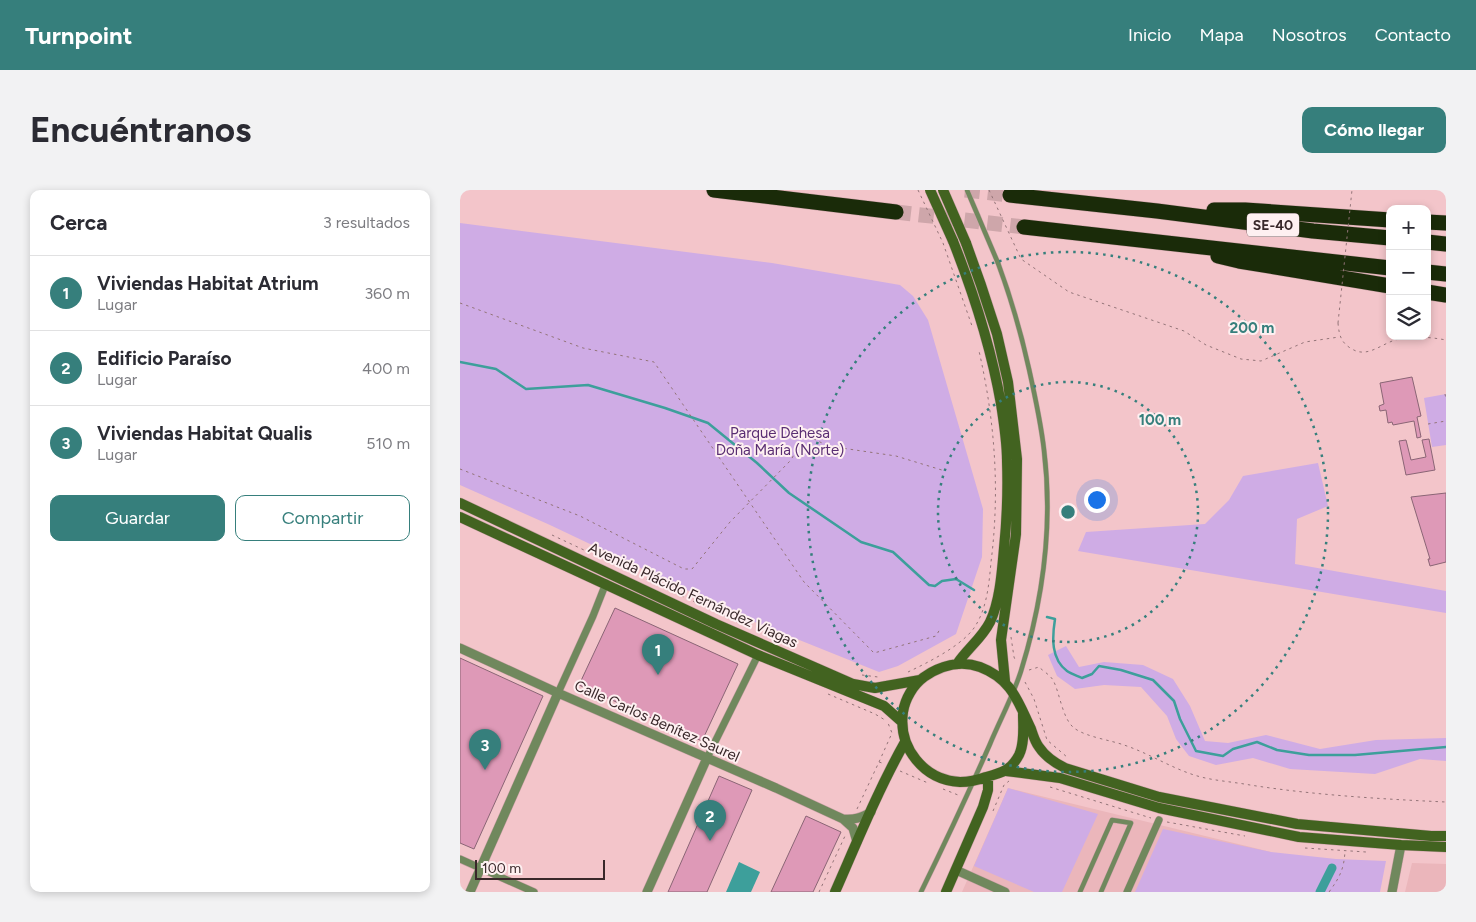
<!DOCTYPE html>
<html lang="es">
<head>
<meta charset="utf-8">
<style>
	body { margin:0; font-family:Figtree,sans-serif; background:#f2f2f3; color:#2b2b33 }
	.controls { position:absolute; right:15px; top:15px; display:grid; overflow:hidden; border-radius:10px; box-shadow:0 2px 8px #0003 }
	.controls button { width:45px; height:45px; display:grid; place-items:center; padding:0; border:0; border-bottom:1px solid #e1e1e2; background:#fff; color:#2b2b33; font:25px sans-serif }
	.scale { position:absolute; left:15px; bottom:12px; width:130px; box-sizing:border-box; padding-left:5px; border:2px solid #39282a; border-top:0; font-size:14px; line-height:18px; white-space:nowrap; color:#39282a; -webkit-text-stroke:4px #fef0f1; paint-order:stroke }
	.you { position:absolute; left:636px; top:309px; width:18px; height:18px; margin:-12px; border:4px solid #fff; border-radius:50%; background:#1a73e8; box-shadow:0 0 0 8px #1a73e833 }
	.badge { display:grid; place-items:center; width:32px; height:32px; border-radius:50%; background:#367f7c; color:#fff; font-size:16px; font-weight:700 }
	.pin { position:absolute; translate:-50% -41px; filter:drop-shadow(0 1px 2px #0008) }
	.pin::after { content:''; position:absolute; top:26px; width:18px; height:15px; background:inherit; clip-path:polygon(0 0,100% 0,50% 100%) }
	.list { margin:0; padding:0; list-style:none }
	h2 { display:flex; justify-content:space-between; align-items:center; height:65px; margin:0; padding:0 20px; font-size:21px }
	h2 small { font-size:16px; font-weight:400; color:#7c7c81 }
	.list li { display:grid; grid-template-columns:32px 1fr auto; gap:15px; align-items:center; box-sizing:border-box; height:75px; padding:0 20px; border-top:1px solid #e1e1e2 }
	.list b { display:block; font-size:19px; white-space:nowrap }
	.list p { margin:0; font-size:16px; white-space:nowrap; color:#7c7c81 }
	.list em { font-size:16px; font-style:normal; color:#7c7c81 }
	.actions { display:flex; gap:10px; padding:15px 20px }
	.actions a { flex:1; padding:11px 0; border:1px solid #367f7c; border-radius:10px; text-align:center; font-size:18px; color:#367f7c }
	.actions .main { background:#367f7c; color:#fff }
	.icon { flex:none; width:28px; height:28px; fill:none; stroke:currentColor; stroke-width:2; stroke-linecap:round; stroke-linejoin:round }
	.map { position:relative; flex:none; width:986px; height:702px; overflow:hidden; border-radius:10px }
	header { display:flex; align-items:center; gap:30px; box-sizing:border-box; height:70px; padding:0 25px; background:#367f7c; color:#fff }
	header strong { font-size:24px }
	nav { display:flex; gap:28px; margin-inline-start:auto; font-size:18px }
	.intro { display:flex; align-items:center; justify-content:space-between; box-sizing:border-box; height:120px; padding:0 30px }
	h1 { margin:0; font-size:35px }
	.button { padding:12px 22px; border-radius:10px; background:#367f7c; color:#fff; font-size:18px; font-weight:700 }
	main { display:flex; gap:30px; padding:0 30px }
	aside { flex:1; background:#fff; border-radius:10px; box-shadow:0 2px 8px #0003 }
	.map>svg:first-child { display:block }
	.built { fill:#ebb6bb }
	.green { fill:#cface5 }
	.water { fill:#3d9f9b }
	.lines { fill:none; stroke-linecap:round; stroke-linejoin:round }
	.stream { stroke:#3d9f9b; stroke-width:2.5 }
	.canal { stroke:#3d9f9b; stroke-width:9 }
	.building { fill:#de99b7; stroke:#8a6575 }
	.motorway-tunnel { stroke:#cea6aa; stroke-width:15; stroke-dasharray:15 8; stroke-linecap:butt }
	.service-casing { stroke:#caa2a7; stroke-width:5.5 }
	.pedestrian-casing { stroke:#caa2a7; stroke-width:8 }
	.minor-casing { stroke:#caa2a7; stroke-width:10 }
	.secondary-casing { stroke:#caa2a7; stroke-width:11 }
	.motorway-casing { stroke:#caa2a7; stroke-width:16 }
	.path { stroke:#937478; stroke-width:1; stroke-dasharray:2.5 4; stroke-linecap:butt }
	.service { stroke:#70885d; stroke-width:4.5 }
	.pedestrian { stroke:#70885d; stroke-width:7 }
	.minor { stroke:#70885d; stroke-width:9 }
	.secondary { stroke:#426320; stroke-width:10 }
	.motorway { stroke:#1a2b09; stroke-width:15 }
	.service-bridge-casing { stroke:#caa2a7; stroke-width:5.5; stroke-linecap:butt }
	.secondary-bridge-casing { stroke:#caa2a7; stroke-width:11; stroke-linecap:butt }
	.path-bridge { stroke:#937478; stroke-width:1; stroke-dasharray:2.5 4; stroke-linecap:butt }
	.service-bridge { stroke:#70885d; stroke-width:4.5 }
	.secondary-bridge { stroke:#426320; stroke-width:10 }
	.ring { fill:none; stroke:#367f7c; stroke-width:2.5; stroke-dasharray:2.5 5 }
	.labels { text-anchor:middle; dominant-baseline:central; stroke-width:4; stroke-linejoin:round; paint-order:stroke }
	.shield { fill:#fef0f1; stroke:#746466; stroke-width:1 }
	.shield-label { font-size:14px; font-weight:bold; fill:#39282a }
	.park-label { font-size:15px; fill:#5a2e73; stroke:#fef0f1 }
	.street-label { font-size:15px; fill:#39282a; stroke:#fef0f1 }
	.centre { fill:#367f7c; stroke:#fef0f1; stroke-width:2.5 }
	.ring-label { font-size:15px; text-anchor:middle; font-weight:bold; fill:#367f7c; stroke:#fef0f1; stroke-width:4; stroke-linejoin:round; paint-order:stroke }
</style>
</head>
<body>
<header>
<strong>Turnpoint</strong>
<nav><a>Inicio</a><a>Mapa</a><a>Nosotros</a><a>Contacto</a></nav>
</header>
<div class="intro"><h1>Encuéntranos</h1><a class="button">Cómo llegar</a></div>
<main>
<aside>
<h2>Cerca<small>3 resultados</small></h2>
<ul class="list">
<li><span class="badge">1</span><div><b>Viviendas Habitat Atrium</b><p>Lugar</p></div><em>360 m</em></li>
<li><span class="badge">2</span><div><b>Edificio Paraíso</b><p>Lugar</p></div><em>400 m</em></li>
<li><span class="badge">3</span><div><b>Viviendas Habitat Qualis</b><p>Lugar</p></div><em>510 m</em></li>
</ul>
<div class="actions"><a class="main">Guardar</a><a>Compartir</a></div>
</aside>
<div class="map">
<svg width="986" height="702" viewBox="0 0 986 702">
	<rect width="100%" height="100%" fill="#f3c5ca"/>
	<path class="built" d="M548,598L811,662L803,702H502Z
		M952,673L986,674V702H945Z"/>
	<path class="green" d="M0,33L312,73L440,95L453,106L468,130L523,319L522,367L496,444L438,476L419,482L292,431L90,335L0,295Z
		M986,204V255L972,257L964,208Z
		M858,273L868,316L837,329L835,374L986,401V423L618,361L626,342L745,334L769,310L783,286Z
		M606,456L619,477L644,472L683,475L713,489L730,516L745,551L768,553L806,545L860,559L916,550L986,548V571L960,569L915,584L830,579L793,568L756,575L729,566L716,549L707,526L681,497L644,495L615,499L597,486L588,465Z
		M548,598L638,624L602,702H574L514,676Z
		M703,639L811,662L876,669L926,671L920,702H675Z"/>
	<path class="water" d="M279,672L300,682L291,702H266Z"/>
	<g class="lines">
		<path class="stream" d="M0,172L36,179L66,199L128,195L205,218L248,233L297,273L329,303L401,352L433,362L469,395L475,396L482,391L496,389L514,400
			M587,427L595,429C592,448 591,469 607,481C611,484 618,486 622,488L632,484L639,476L661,480L693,490L714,511L720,529L736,561L763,566L773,559L797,552L817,560L849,565H895L986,557"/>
		<path class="canal" d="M860,702L872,678"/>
	</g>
	<path class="building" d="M952,187L961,226L957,227L961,247L957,248L954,231L933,235L932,232L928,233L926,220L920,221L919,216L924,214L920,193Z
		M969,249L975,280L946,285L939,251L946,250L951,270L966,267L962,250Z
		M986,303V372L970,376L968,369H970L951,307Z
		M155,418L278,474L242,551L119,495Z
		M0,468L83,506L14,659L0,653Z
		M259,586L292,600L247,702H208Z
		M346,626L381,642L353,702H311Z"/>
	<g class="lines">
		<path class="motorway-tunnel" d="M505,0L550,5
			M436,22L564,37"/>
		<g class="service-casing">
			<path id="service" d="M461,702C485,653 508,604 530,554C540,530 553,506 561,481C583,410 593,334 584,260C581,233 575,206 569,179C561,143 551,108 538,73
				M620,702L652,630L671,633L641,702"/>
		</g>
		<g class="pedestrian-casing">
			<path id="pedestrian" d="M98,503L133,426L146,393
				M247,568L298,465
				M0,669L74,702
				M667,702L699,630"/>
		</g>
		<g class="minor-casing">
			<path id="minor" d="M0,458L98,503L316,598L383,629L393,638L397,652
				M383,629C394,630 401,628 411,622
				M496,680L545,702
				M10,702L98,503
				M187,702L247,568
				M932,702L941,655"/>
		</g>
		<g class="secondary-casing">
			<path id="secondary" d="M493,51C514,104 531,157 541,214C544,233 547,252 547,271C548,300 547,329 544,358C542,381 540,411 530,432C522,448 507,459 497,474
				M506,53L521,95L537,144L548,192L557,269L556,344L541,450L545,491
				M0,313L256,434L393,494L415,498L460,490
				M0,327L298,465L424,516L442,532
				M563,524C563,536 565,553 559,565C551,580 542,583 526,587C518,590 509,592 500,592C464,590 438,558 443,522C445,509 453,495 464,487C480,476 500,470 520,477C552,489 558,512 571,539C573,545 575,552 579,557C585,566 595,573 605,578L699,607L837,634L971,646H986
				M546,581L600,588L699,618L839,647L941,655L986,657
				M375,702C397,652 418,600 445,552
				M486,702L523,617L528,600V587"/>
		</g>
		<g class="motorway-casing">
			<path id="motorway" d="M254,0L436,22
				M550,5L697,21L853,41L930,48
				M754,20H785L930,30
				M967,32L986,33
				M564,37L930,78
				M967,52L986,54
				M758,66L779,71L930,96
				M967,82L986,84
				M967,102L986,105"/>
		</g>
		<path class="path" d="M458,0L483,53L512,136
			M529,0L561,69L609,102L724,141L746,155L781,169L801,171L845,152L879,147
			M0,113L123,158L194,172L344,392L414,463L476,446L480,439
			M878,133C879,145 881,153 892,159C908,169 923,152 939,149C955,146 970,147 986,150
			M985,204L986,209
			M968,234L986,231
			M0,279L120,326L224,379H232L270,332L331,270C337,259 340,255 333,244V241L336,240L368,256L436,266L485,281
			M92,345L286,436
			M551,447L554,467L556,472
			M569,480L579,477C583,481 590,485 593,490C600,503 602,528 614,538C626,547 650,550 664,555C691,564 714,580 741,587C757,591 774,592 790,595C854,605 920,609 986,612
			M448,482C469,472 501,456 514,438C527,419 529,394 531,372C540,301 535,231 519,161
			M402,485L418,487
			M565,492L574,509L587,550L607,567
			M368,504L415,524L425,530
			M419,572L432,543L428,533
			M440,581L468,593
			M590,597L691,628
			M483,599L498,605
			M397,619L419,572L422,573
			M533,621L544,595L549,591
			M707,632L785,646
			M845,658L906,662
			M359,702L385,646
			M869,702C880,687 884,679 885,661"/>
		<use href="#service" class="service"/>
		<use href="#pedestrian" class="pedestrian"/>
		<use href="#minor" class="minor"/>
		<use href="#secondary" class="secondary"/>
		<use href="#motorway" class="motorway"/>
		<g class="service-bridge-casing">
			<path id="service-bridge" d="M507,0L538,73"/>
		</g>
		<g class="secondary-bridge-casing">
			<path id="secondary-bridge" d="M470,0L493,51
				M483,0L506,53"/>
		</g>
		<path class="path-bridge" d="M878,133L892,0"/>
		<use href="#service-bridge" class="service-bridge"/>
		<use href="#secondary-bridge" class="secondary-bridge"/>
	</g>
	<g class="ring">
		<circle cx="608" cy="322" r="130"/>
		<circle cx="608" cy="322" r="260"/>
	</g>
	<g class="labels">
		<rect class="shield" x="787" y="23.5" width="52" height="23" rx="4"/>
		<g class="shield-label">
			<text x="813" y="35">SE-40</text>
		</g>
		<g class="park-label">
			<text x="320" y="243">Parque Dehesa<tspan x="320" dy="17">Doña María (Norte)</tspan></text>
		</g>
		<g class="street-label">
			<text transform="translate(233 405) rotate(25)">Avenida Plácido Fernández Viagas</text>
			<text transform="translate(197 531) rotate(24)">Calle Carlos Benítez Saurel</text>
		</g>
	</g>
	<circle cx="608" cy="322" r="8" class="centre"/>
	<g class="ring-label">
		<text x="792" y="143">200 m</text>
		<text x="700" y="235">100 m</text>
	</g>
</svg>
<div class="controls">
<button>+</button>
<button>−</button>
<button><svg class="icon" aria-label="layers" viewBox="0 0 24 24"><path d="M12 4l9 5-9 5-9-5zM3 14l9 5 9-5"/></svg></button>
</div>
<div class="scale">100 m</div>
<div class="you"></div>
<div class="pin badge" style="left:198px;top:485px">1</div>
<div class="pin badge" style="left:250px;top:651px">2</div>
<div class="pin badge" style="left:25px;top:580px">3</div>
</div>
</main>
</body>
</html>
